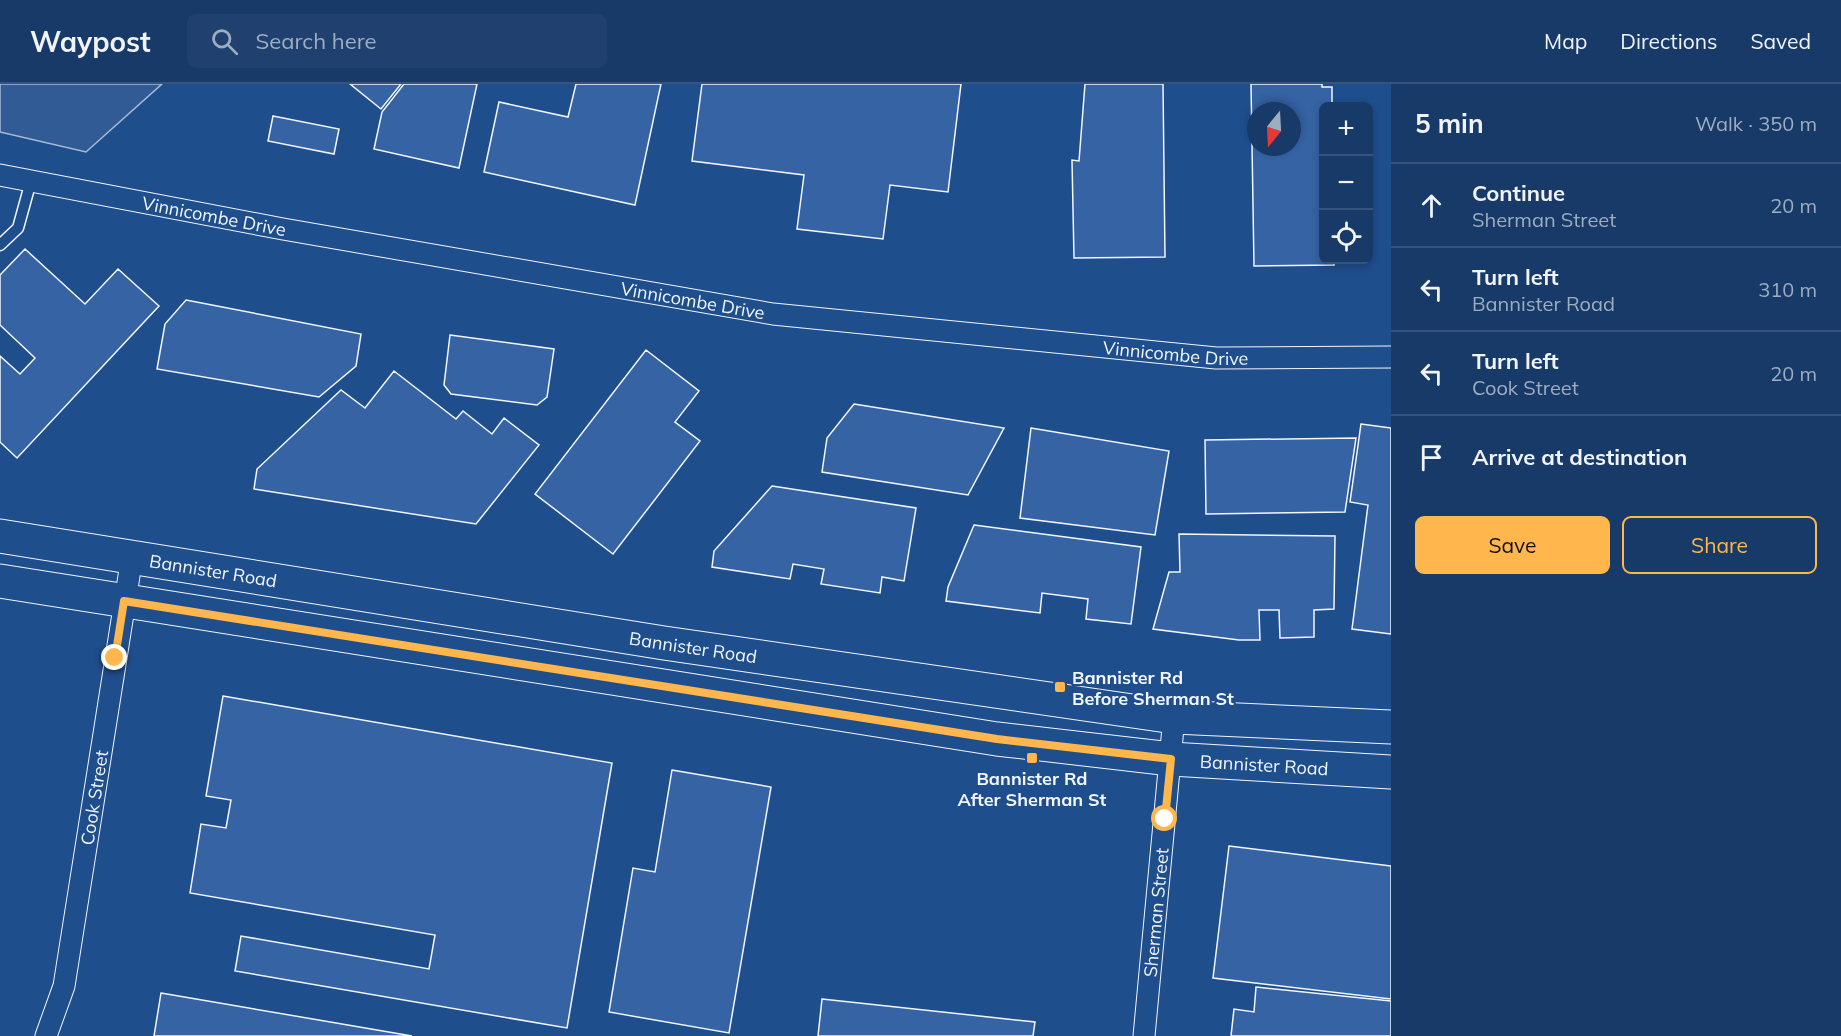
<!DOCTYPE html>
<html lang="en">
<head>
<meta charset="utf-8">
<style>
	body { margin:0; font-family:Mulish,sans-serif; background:#20416f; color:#f1f3f6 }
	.controls { position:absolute; right:18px; top:18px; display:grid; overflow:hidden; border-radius:9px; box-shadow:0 3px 9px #0003 }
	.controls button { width:54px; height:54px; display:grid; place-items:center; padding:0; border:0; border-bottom:2px solid #36547d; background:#173a69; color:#f1f3f6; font:30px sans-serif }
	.compass { position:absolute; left:1247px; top:18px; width:54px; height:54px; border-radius:50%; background:#173a69; box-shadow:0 3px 9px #0003; rotate:198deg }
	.stop { position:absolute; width:18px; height:18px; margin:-14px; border:4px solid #ffb74d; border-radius:50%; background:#fff }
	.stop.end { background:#ffb74d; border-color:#fff; box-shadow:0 2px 6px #0008 }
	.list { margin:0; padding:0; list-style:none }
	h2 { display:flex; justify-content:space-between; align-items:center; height:78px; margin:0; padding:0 24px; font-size:26px }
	h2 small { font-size:20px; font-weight:400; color:#9eadc0 }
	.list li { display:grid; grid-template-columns:39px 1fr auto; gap:18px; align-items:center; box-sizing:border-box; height:84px; padding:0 24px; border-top:2px solid #36547d }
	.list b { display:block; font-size:22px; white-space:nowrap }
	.list p { margin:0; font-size:20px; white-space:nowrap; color:#9eadc0 }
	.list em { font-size:20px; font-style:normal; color:#9eadc0 }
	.actions { display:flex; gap:12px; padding:18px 24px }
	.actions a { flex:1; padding:14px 0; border:2px solid #ffb74d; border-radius:9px; text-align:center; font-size:21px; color:#ffb74d }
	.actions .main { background:#ffb74d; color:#111 }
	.icon { flex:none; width:33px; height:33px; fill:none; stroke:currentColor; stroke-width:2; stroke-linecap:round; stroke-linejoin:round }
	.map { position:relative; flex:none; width:1391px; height:952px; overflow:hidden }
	header { display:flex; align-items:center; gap:36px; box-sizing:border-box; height:84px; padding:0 30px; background:#173a69; border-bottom:2px solid #36547d }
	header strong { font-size:28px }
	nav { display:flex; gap:33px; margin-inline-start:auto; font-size:21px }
	.search { width:420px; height:54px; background:#20416f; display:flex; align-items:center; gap:15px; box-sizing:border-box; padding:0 21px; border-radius:9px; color:#9eadc0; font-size:22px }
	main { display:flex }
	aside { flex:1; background:#173a69 }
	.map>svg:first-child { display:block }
	.built { fill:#305b95; stroke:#a8bbd7; stroke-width:1.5 }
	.building { fill:#3563a3; stroke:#f2f6ff; stroke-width:1.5; fill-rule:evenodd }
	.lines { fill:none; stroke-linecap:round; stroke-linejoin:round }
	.lane-casing { stroke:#f2f6ff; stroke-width:13 }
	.street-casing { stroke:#f2f6ff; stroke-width:23 }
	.primary-casing { stroke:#f2f6ff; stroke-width:35 }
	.lane { stroke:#1f4e8c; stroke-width:10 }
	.street { stroke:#1f4e8c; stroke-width:21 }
	.primary { stroke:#1f4e8c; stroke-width:33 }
	.route { stroke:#ffb74d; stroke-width:8 }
	.poi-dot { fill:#ffb74d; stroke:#1f4e8c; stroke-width:2 }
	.labels { text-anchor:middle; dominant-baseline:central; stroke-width:4.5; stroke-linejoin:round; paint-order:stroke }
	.street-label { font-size:18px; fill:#f2f6ff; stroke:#1f4e8c }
	.poi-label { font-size:18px; font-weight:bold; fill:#f2f6ff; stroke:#1f4e8c; text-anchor:start }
</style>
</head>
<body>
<header>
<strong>Waypost</strong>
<div class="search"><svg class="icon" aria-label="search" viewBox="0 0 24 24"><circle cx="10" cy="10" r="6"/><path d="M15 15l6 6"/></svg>Search here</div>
<nav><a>Map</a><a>Directions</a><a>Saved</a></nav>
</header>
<main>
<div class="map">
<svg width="1391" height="952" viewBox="0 0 1391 952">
	<rect width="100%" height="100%" fill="#1f4e8c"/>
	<path class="built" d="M0,0H162L86,68L0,48Z"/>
	<path class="building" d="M350,0H401L381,25Z
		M404,0H477L459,84L374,65L382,28Z
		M576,0H661L635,121L484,88L499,18L568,33Z
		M702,0H961L948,108L890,101L883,155L797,145L804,91L692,77Z
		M1085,0H1163L1165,173L1074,174L1072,76L1079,77Z
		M1251,0H1322V3H1332V22H1324V176H1334V181L1254,182ZM1256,27H1292V63H1256Z
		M273,32L339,45L334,70L268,57Z
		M25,165L85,220L118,185L159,222L17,374L0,358V272L20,290L35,274L0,241V191Z
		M186,216L361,250L356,282L319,313L157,285L165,240Z
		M450,251L554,265L547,313L537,321L451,310L444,301Z
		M646,266L699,307L675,338L700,357L613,470L535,410Z
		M394,287L456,335L463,327L492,350L504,334L539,361L476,440L254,405L257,385L341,306L365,324Z
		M854,320L1004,344L968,411L822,388L827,354Z
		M1361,340L1391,344V550L1352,545L1368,421L1350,418Z
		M1031,344L1169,367L1155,451L1020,434Z
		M1356,354L1345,428L1206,430L1205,356Z
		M772,402L916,424L904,497L882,493L880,509L821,500L824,485L793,480L790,495L712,483L714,467Z
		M974,441L1141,463L1131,540L1086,535L1088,515L1042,509L1040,529L946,517L948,503Z
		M1179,450L1335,452L1334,525L1314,526V553L1280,554L1279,526H1259L1260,556H1239L1153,545L1169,488H1180Z
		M223,612L612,679L567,944L235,887L241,852L429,885L435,851L190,809L201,740L226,744L231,716L206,712Z
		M672,686L771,703L729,949L609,928L633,784L655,788Z
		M1229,762L1391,782V915L1213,894Z
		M1256,903L1391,917V952H1231L1234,925L1254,928Z
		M161,909L412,952H154Z
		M822,915L1035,938L1033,952H818Z"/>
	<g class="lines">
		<g class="lane-casing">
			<path id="lane" d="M0,161L18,144L31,97"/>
		</g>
		<g class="street-casing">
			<g id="street">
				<path id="s1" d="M0,91L283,145L773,230L1216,274L1391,273"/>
				<path id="s2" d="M46,952L64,902L132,473"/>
				<path id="s3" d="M1144,952L1174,633"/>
			</g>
		</g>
		<g class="primary-casing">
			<g id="primary">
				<path id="s4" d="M0,452L664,559L1174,633L1391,643"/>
				<path id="s5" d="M0,497L997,655L1171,675L1391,688"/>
			</g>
		</g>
		<use href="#lane" class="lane"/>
		<use href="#street" class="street"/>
		<use href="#primary" class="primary"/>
	</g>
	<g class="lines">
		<path class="route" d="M115,574L124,517L997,655L1171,675L1165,735"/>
	</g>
	<g class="poi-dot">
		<rect x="1054" y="597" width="12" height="12" rx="3"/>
		<rect x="1026" y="668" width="12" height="12" rx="3"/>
	</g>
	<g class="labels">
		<g class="street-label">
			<text stroke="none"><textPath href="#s1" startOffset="218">Vinnicombe Drive</textPath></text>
			<text stroke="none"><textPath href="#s1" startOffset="704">Vinnicombe Drive</textPath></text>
			<text stroke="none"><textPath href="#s1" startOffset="1190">Vinnicombe Drive</textPath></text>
			<text stroke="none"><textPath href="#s4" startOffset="216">Bannister Road</textPath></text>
			<text stroke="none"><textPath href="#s4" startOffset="702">Bannister Road</textPath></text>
			<text stroke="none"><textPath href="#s5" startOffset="1278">Bannister Road</textPath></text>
			<text stroke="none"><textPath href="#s2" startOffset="244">Cook Street</textPath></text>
			<text stroke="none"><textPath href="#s3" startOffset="124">Sherman Street</textPath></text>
		</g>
		<g class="poi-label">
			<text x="1072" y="593">Bannister Rd<tspan x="1072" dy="21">Before Sherman St</tspan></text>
			<text x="1032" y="694" text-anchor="middle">Bannister Rd<tspan x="1032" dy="21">After Sherman St</tspan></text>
		</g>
	</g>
</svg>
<div class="controls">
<button>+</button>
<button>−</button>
<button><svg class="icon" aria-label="locate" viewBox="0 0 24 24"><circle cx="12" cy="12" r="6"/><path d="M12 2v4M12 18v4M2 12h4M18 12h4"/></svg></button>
</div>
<svg class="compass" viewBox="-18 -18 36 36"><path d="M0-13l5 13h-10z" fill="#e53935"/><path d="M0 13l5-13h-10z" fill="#9eadc0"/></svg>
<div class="stop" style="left:1165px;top:735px"></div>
<div class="stop end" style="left:115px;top:574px"></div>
</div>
<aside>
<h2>5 min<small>Walk · 350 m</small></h2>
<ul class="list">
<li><svg class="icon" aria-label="ahead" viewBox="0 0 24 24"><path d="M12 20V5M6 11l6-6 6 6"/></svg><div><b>Continue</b><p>Sherman Street</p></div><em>20 m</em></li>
<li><svg class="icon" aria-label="left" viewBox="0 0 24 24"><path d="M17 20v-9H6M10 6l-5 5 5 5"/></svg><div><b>Turn left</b><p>Bannister Road</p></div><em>310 m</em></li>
<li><svg class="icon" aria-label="left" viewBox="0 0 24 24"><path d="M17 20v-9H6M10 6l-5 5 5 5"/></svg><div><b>Turn left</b><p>Cook Street</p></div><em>20 m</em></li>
<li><svg class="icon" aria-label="arrive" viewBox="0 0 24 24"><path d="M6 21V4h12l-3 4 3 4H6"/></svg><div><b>Arrive at destination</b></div></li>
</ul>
<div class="actions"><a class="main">Save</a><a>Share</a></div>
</aside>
</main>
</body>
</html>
